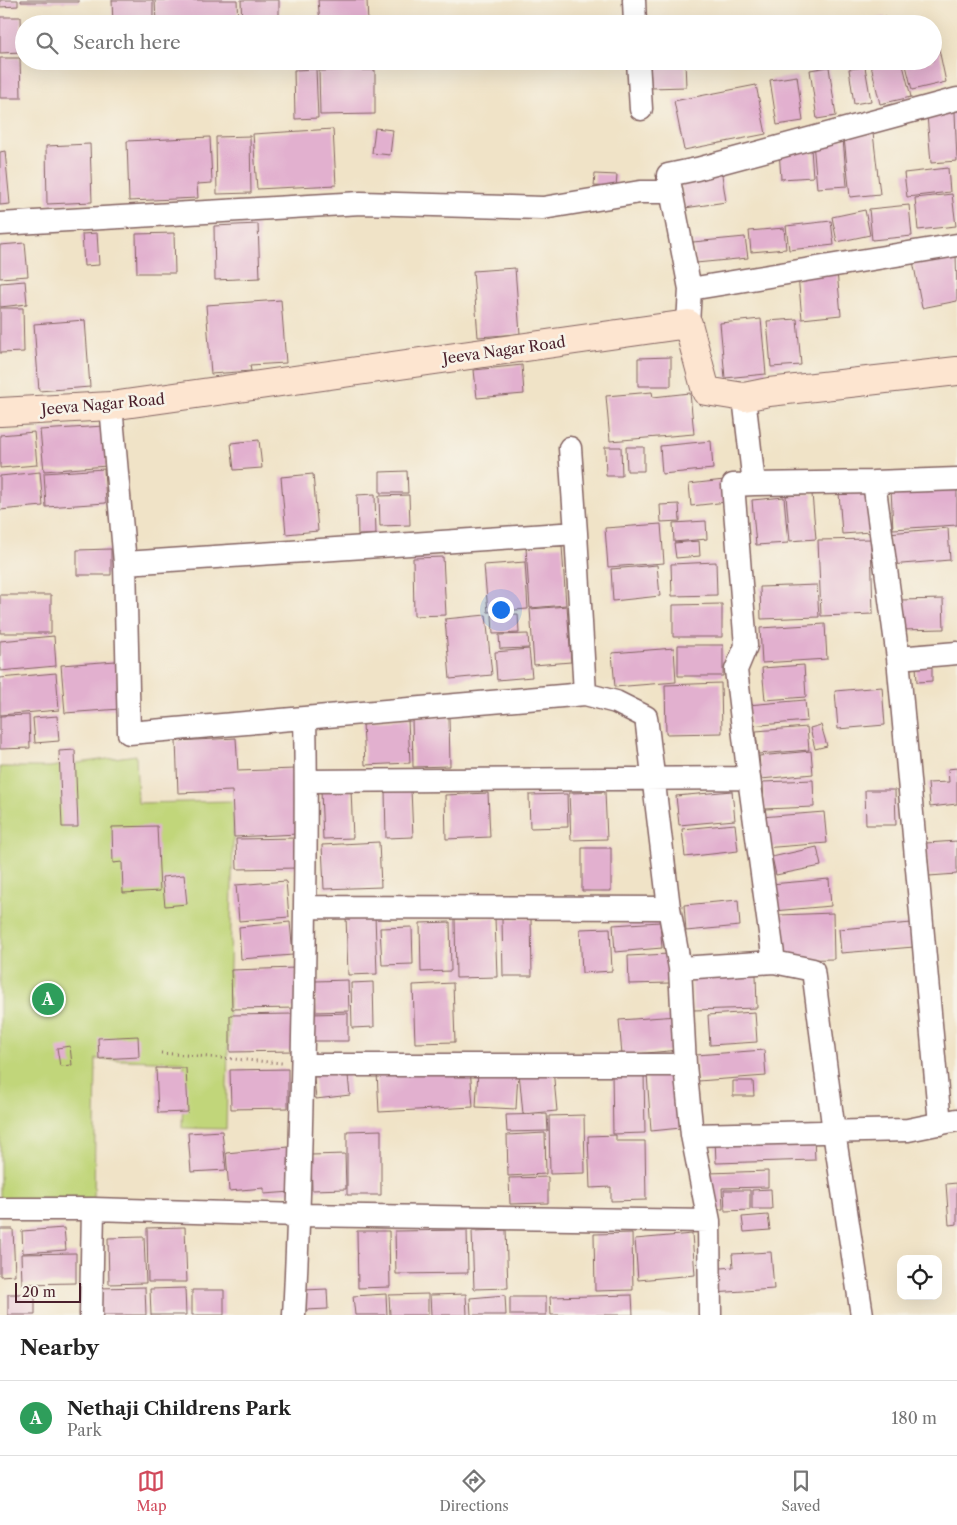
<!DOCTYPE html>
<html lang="en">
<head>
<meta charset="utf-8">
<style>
	body { margin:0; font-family:"Libre Caslon Text",serif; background:#f6f6f6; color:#222 }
	.controls { position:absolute; right:15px; bottom:15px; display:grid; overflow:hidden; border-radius:10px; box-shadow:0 5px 20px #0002 }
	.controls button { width:45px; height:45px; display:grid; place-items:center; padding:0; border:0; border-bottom:1px solid #e0e0e0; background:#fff; color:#222; font:25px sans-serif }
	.scale { position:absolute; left:15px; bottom:12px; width:66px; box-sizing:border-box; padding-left:5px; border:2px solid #4a1f2b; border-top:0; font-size:14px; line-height:18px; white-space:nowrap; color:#4a1f2b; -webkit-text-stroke:4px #f7f3e8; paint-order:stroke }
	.you { position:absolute; left:500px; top:609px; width:18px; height:18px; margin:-12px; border:4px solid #fff; border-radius:50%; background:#1a73e8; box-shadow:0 0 0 8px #1a73e833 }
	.badge { display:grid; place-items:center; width:32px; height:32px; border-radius:50%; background:#d1495b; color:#fff; font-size:16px; font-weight:700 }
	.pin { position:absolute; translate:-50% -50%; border:2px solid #fff; box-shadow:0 1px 5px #0006 }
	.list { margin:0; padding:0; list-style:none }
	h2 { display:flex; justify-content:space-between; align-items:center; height:65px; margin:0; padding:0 20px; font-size:21px }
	h2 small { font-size:16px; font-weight:400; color:#767676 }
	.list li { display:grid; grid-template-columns:32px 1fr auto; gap:15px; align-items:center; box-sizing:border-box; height:75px; padding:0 20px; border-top:1px solid #e0e0e0 }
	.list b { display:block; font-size:19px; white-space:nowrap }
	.list p { margin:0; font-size:16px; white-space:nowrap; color:#767676 }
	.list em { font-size:16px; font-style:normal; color:#767676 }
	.icon { flex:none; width:28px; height:28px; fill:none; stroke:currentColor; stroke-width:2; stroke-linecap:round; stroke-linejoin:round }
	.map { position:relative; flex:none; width:957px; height:1315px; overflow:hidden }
	.search { position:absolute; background:#fff; box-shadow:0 5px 20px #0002; left:15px; right:15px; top:15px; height:55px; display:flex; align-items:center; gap:12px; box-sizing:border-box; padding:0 18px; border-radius:28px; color:#767676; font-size:19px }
	.sheet { height:140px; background:#fff }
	nav { display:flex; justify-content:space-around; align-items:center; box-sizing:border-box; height:70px; border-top:1px solid #e0e0e0; background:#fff; font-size:14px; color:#767676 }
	nav a { display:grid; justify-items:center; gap:2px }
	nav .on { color:#d1495b }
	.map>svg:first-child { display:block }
	.green { fill:#c1d67a; stroke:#867a52 }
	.building { fill:#e2b0cf }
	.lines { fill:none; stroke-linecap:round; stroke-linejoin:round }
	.street-casing { stroke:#846462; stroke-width:25 }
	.secondary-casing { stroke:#846462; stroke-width:30 }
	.path { stroke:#846462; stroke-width:3; stroke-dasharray:1 4; stroke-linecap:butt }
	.street { stroke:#fff; stroke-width:22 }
	.secondary { stroke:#fde5d0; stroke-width:28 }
	.labels { text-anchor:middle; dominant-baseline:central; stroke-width:5; stroke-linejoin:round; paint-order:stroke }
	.street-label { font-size:15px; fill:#4a1f2b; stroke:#f7f3e8 }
</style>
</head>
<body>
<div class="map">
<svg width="957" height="1315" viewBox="0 0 957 1315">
	<rect width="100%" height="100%" fill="#f7f3e8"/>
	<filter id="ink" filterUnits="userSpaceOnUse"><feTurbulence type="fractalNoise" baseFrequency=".02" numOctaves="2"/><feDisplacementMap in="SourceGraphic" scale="10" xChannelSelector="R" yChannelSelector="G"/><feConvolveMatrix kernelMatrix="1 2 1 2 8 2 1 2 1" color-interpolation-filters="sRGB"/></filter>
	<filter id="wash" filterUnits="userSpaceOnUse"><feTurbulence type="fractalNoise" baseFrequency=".0096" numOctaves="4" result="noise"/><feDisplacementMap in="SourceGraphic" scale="20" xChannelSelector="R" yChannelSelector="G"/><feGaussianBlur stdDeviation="1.12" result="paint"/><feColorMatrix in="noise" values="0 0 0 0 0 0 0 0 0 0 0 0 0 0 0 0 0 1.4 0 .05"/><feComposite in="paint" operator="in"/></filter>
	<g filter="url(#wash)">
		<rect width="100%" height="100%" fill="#f0e3c7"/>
		<path class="green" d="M136,755L138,803L234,801L226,1129L182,1128L184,1062L96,1059L94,1202L0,1203V767H50Z"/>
		<g id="blocks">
			<path class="building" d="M0,0H18V6L0,7Z
				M21,0H79V2H21Z
				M112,0H153V24H113Z
				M155,0H237L238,24H156Z
				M241,0H279V24H242Z
				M318,0H367L368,24H320Z
				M0,17H21L22,52L0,53Z
				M885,17L886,24H867L866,20Z
				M937,40L946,82L912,90L905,61H933V41Z
				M0,58H20L21,98H0Z
				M650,61H685L686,87L651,88Z
				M870,61H902L911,97L880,104Z
				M829,67L836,116L817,119L810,70Z
				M865,67L871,101L854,104L849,69Z
				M316,69L318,118L295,119L294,70Z
				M375,70V114L320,115L319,71Z
				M797,76L803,121L777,125L770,80Z
				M756,85L766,134L684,150L674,101Z
				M955,112L957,161L931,163L927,115Z
				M375,128L393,130L390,155L372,153Z
				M333,129L336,185L257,189L253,134Z
				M873,133L880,194L850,197L844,137Z
				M250,136L251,193L217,194L216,137Z
				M210,137L212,183L197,184L198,198L129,201L127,141Z
				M843,139L847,186L817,188L813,142Z
				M90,144L92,202L47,204L46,146Z
				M811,148L813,177L781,179L779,150Z
				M5,151L10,204L0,205V152Z
				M721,168L726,202L685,208L680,175Z
				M948,168L950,192L907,197L904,173Z
				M595,174L617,175L616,187L594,186Z
				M952,194L956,226L918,230L915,198Z
				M909,205L912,236L872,240L869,209Z
				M865,210L870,235L837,242L832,217Z
				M831,221L834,245L789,250L786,226Z
				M258,224L260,278L215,280L214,226Z
				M784,228L786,249L751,252L749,231Z
				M97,233L99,265L84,266L82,234Z
				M174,233L175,273H137L136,234Z
				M745,237L748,258L696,263L693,242Z
				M25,243L28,276L0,278V245Z
				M956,253L957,301L922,308L913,261Z
				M515,268L520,334L478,337L473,271Z
				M837,271L841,315L802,319L798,275Z
				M25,281L27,304L0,307V283Z
				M281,300L286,363L250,365L251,371L211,374L206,305Z
				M0,308H23L24,352L0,353Z
				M761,319L766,374L725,378L720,323Z
				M797,319L801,365L771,367L767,321Z
				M85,320L90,387L39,391L34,324Z
				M671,357V386H638V358Z
				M522,365L524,394L477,398L474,370Z
				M652,392L653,397L690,393L694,434L610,441L606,396Z
				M104,426L107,466L44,471L40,430Z
				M34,432L37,465L0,468V435Z
				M259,440L262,468L234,470L231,443Z
				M711,441L713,469L662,474L660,446Z
				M605,447H621L622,476H606Z
				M626,447H644V471H627Z
				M104,469L106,503L46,507L44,473Z
				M407,471L408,493H380V472Z
				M40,472L43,506L0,510V476Z
				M313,474L318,531L286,534L281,477Z
				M724,480L727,502L691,506L689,484Z
				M957,486V525L893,529L891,489Z
				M868,491L871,532L842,534L839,493Z
				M375,494L376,535H358L357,495Z
				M812,494L816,539L790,541L786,496Z
				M409,495L410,525L380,526L379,496Z
				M784,497L788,543L756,545L752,500Z
				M679,504L680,521L661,522L660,505Z
				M706,521L707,539L674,542L673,523Z
				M661,524L664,563L608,567L605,528Z
				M948,528L950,560L890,565L888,533Z
				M871,539L873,614L821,616L818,540Z
				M699,541L700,556L676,558L674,543Z
				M562,546L566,605L530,608L526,548Z
				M111,549V575H77V550Z
				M443,557L446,615L414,616L413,558Z
				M525,562L528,609L488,612L484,565Z
				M716,562L717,595L672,596L671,564Z
				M657,565L660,596L613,601L611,569Z
				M817,585L819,617L761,619L760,587Z
				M0,595H51V633H0Z
				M943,599L944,629L901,630L900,600Z
				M722,604V637H673V605Z
				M567,606L571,662L534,665L530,609Z
				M518,614L519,633L493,634L492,615Z
				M486,615L492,675L450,679L445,619Z
				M825,624L827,659L762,663L760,628Z
				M528,634L529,648L500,649L499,635Z
				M54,636L56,666L0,671V641Z
				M678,645H723V676H678Z
				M674,648L676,682L615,687L612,653Z
				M529,649L532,677L497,680L495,652Z
				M116,661L120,709L65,713L61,665Z
				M804,665L806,697L765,700L762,668Z
				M916,666H932V681L917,682Z
				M56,673L59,710L0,715V678Z
				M721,683L722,733L666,734L665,685Z
				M882,687L885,725L838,729L835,691Z
				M805,700L807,721L750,726L748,705Z
				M29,715L30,748L0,749V716Z
				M57,716L59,741L35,743L33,718Z
				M449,717L450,766L413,767L412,718Z
				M408,720L410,763L365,765L363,722Z
				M821,725L827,746L815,749L810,728Z
				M807,727L809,750L758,754L756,731Z
				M236,738L238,771L295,769L298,834L234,837L232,791L178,793L176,741Z
				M75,750L78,827H62L59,751Z
				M811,751L813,774L761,779L759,756Z
				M957,768V804L930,807L928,783L949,782L948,769Z
				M813,780L814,807L764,809L763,782Z
				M411,789L413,837L386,838L385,790Z
				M351,790L353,838L323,839L321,791Z
				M865,790H895L896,825H866Z
				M732,791L735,820L679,825L676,796Z
				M605,792L607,839L571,840L569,793Z
				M488,793L490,837L446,839L445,795Z
				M567,794L568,827L530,828L529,795Z
				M824,812L827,843L763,848L761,817Z
				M735,824L738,851L685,857L682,829Z
				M157,826L160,891L123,893L122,862L113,863L112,827Z
				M298,838L299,868L237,869L236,839Z
				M957,841V874L929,876L926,843Z
				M379,842L381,887L324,889L322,845Z
				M817,847L821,866L776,875L772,857Z
				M582,848H611V891H582Z
				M184,875L187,904L165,906L162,877Z
				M829,879L831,906L773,911L771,884Z
				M286,881L289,917L239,921L236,885Z
				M738,900L740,926L686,931L684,905Z
				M833,913L834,959L781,960L779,915Z
				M375,915L377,974L348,975L346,916Z
				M495,918L497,977L456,978L455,919Z
				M502,919H531L532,976H503Z
				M290,922L293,955L241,959L239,927Z
				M450,922L451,971L421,972L420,923Z
				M660,922L662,948L615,952L613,925Z
				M912,923L914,947L841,953L839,929Z
				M412,927L413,964L382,965L380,928Z
				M610,928L612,971L582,973L580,929Z
				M669,954L670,983L629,984L628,956Z
				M296,968L297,1008L232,1009L231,970Z
				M756,975L757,1008L693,1010L692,977Z
				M348,980L349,1011L316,1012L315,981Z
				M373,982L374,1027L352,1028L351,983Z
				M453,983L455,1042L415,1043L413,985Z
				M755,1012L757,1042L710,1045L708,1015Z
				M348,1013V1041H313L312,1014Z
				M293,1014V1051L230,1052V1015Z
				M678,1016L681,1050L622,1055L619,1020Z
				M138,1036L139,1057L99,1059L98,1038Z
				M70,1046L72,1065L60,1066L57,1048Z
				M764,1050L766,1076L698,1081L696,1055Z
				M347,1066L350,1095L316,1099L313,1069Z
				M470,1067L473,1107L379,1112L377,1072Z
				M156,1068H186L188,1112L158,1113Z
				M288,1069V1108L231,1109L230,1070Z
				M553,1069L557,1111L523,1114L519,1072Z
				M478,1070L518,1072L516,1109L476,1107Z
				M677,1072L681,1128L651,1131L647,1074Z
				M644,1073L645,1133L613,1134L612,1074Z
				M733,1081H753L754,1096H733Z
				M547,1114L548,1131L507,1132L506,1115Z
				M584,1115L585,1173L550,1174L549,1116Z
				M381,1130V1195H347V1131Z
				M222,1131L226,1170L191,1172L188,1133Z
				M545,1133L546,1174L508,1176L507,1135Z
				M616,1135V1141H645L646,1200L611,1201V1187L590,1188L588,1136Z
				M814,1136L815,1160L716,1163L715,1138Z
				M289,1147L292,1192L264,1194V1188L229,1191L226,1153Z
				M345,1154L346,1189L312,1190L311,1155Z
				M768,1171V1187L722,1188L723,1209L710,1210L709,1173Z
				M548,1177V1203L510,1204L509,1178Z
				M957,1183V1224L949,1225L946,1184Z
				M771,1189L772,1209H752V1190Z
				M724,1190H750V1210L725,1211Z
				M768,1215L770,1230L744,1232L742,1217Z
				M185,1227L187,1282H148L147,1228Z
				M64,1228L66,1250L23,1253L22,1231Z
				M0,1229H13L15,1275L0,1276Z
				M467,1230L468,1273L396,1274L395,1231Z
				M506,1230L508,1288L474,1289L472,1231Z
				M357,1231H389L390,1287L358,1288Z
				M632,1233L633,1290L595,1291L594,1234Z
				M692,1234L695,1275L638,1280L635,1239Z
				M144,1237L146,1283L109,1284L108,1238Z
				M771,1252L774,1289L713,1293L711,1269L733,1267L732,1254Z
				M76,1253V1283L22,1284L21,1254Z
				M145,1287L146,1315H98L97,1288Z
				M185,1288L186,1315H151L150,1289Z
				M327,1289L328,1309L306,1310L305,1290Z
				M192,1290H224V1315H192Z
				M8,1294H35V1315H8Z
				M386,1294L387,1315H355L353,1296Z
				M428,1294V1315H390L389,1295Z
				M466,1294L467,1315H431L430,1295Z
				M505,1295L506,1315H471L470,1298Z
				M632,1295L633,1315H551L550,1297Z
				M510,1297H546V1315H510Z"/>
		</g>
	</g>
	<g filter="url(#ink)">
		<use href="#blocks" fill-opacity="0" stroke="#846462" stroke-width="1"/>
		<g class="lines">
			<g class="street-casing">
				<path id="street" d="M634,0L635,24
					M638,61L641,109
					M0,224L361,203L543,208L640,192H671
					M690,289L957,245
					M688,324L690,289L668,175L697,169L957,99
					M744,397L754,484L874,482L898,658L957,653
					M111,406L125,563L129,733L585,694L616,702L646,717L669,908L680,968L685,1065L692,1135L908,1130L957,1120
					M570,448L576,533
					M874,482L957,479
					M125,563L576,533L585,694
					M898,658L940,1124
					M306,781L749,778L736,670L746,646L733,485L754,484
					M305,907L669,908
					M774,962L813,970L834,1132L862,1315
					M680,968L774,962L749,778
					M303,1065H685
					M0,1209H93L300,1215L709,1221L692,1135
					M709,1221L710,1315
					M91,1315L93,1209
					M294,1315C300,1205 302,1096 304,986C305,897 307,807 305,718"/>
			</g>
			<g class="secondary-casing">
				<path id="secondary" d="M0,412L111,406L688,324L706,391L744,397L769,392L957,371"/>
			</g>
			<path class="path" d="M161,1053L282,1063"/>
			<use href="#street" class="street"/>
			<use href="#secondary" class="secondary"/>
		</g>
	</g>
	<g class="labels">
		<g class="street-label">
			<text transform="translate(504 350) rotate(-8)">Jeeva Nagar Road</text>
			<text transform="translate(103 404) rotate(-5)">Jeeva Nagar Road</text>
		</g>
	</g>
</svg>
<div class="controls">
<button><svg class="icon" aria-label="locate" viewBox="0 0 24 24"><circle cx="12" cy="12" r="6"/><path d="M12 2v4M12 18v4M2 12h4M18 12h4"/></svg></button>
</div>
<div class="scale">20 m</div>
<div class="you"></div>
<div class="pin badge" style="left:48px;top:999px;background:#2e9e5b">A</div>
<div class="search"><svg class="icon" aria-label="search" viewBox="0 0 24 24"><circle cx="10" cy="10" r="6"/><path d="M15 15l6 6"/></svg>Search here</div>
</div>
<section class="sheet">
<h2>Nearby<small></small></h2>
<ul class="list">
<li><span class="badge" style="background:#2e9e5b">A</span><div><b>Nethaji Childrens Park</b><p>Park</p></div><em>180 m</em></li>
</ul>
</section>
<nav>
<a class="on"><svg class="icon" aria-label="map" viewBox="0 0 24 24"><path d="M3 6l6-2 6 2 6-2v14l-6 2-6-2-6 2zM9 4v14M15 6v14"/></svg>Map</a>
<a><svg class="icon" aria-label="directions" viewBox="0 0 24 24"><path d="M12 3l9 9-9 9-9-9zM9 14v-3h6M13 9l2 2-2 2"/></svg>Directions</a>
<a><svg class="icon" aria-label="saved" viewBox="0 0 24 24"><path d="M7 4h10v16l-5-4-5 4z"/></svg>Saved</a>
</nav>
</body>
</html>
